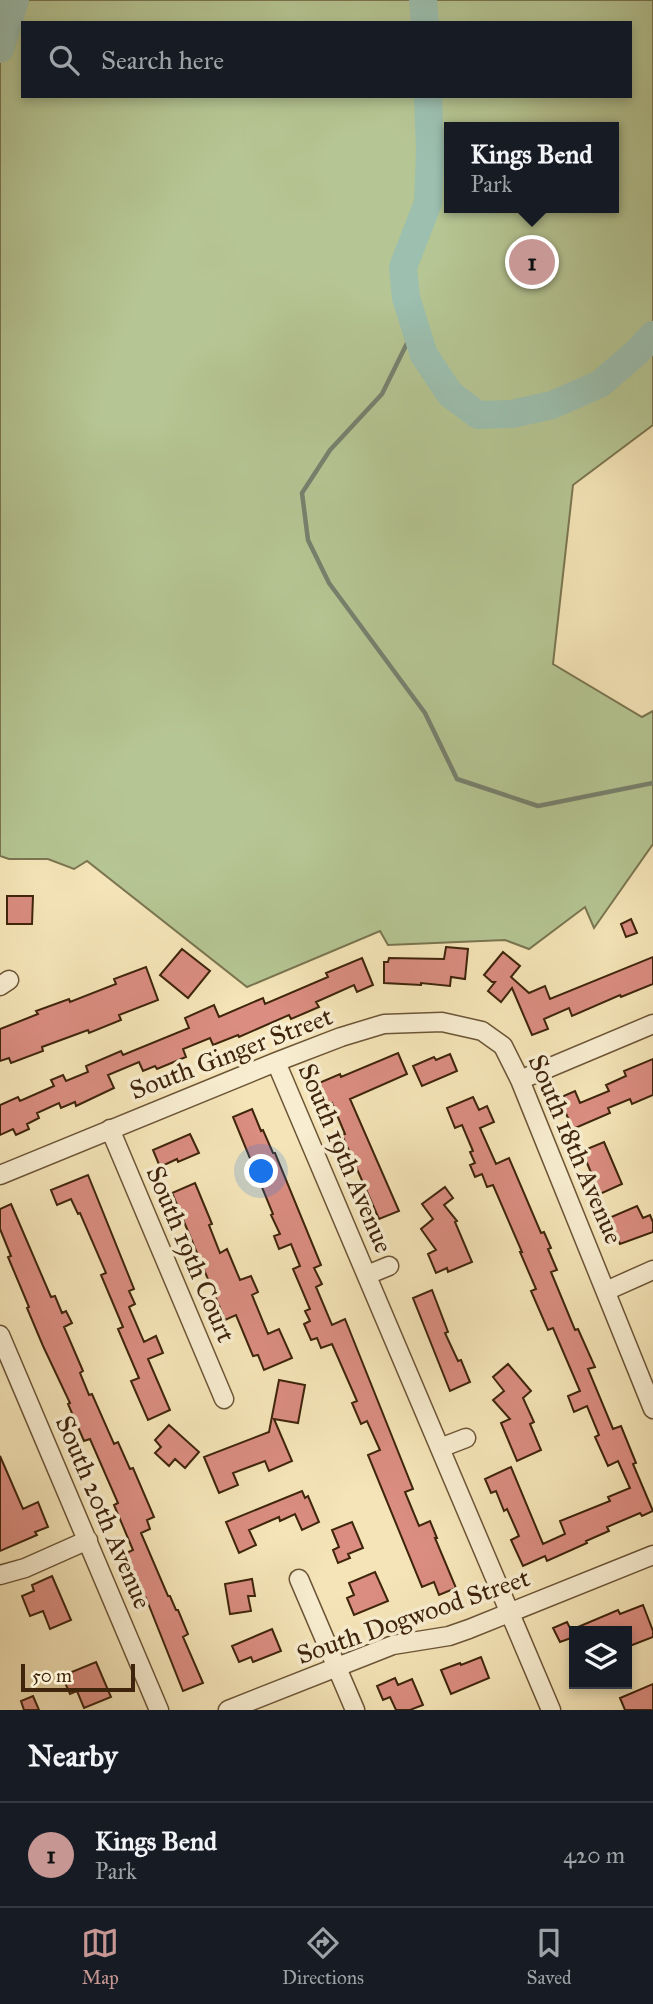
<!DOCTYPE html>
<html lang="en">
<head>
<meta charset="utf-8">
<style>
	body { margin:0; font-family:"IM FELL Great Primer",serif; background:#20242c; color:#f1f3f6 }
	.controls { position:absolute; right:21px; bottom:21px; display:grid; overflow:hidden; border-radius:0px; box-shadow:0 4px 10px #0003 }
	.controls button { width:63px; height:63px; display:grid; place-items:center; padding:0; border:0; border-bottom:2px solid #363941; background:#171b24; color:#f1f3f6; font:35px sans-serif }
	.scale { position:absolute; left:21px; bottom:18px; width:114px; box-sizing:border-box; padding-left:7px; border:4px solid #3f250c; border-top:0; font-size:19px; line-height:24px; white-space:nowrap; color:#3f250c; -webkit-text-stroke:5px #f8edd0; paint-order:stroke }
	.you { position:absolute; left:262px; top:1172px; width:24px; height:24px; margin:-18px; border:5px solid #fff; border-radius:50%; background:#1a73e8; box-shadow:0 0 0 10px #1a73e833 }
	.badge { display:grid; place-items:center; width:46px; height:46px; border-radius:50%; background:#c59692; color:#111; font-size:23px; font-weight:700 }
	.pin { position:absolute; translate:-50% -50%; border:4px solid #fff; box-shadow:0 2px 7px #0006 }
	.popup { position:absolute; left:444px; top:122px; width:175px; height:91px; box-sizing:border-box; display:grid; place-content:center; border-radius:0px; background:#171b24; filter:drop-shadow(0 2px 5px #0005); font-size:23px; white-space:nowrap; color:#9ea1a6 }
	.popup b { font-size:26px; color:#f1f3f6 }
	.popup::after { content:''; position:absolute; left:50%; top:100%; margin-left:-14px; border:14px solid transparent; border-top-color:#171b24 }
	.list { margin:0; padding:0; list-style:none }
	h2 { display:flex; justify-content:space-between; align-items:center; height:91px; margin:0; padding:0 28px; font-size:30px }
	h2 small { font-size:23px; font-weight:400; color:#9ea1a6 }
	.list li { display:grid; grid-template-columns:46px 1fr auto; gap:21px; align-items:center; box-sizing:border-box; height:105px; padding:0 28px; border-top:2px solid #363941 }
	.list b { display:block; font-size:26px; white-space:nowrap }
	.list p { margin:0; font-size:23px; white-space:nowrap; color:#9ea1a6 }
	.list em { font-size:23px; font-style:normal; color:#9ea1a6 }
	.icon { flex:none; width:38px; height:38px; fill:none; stroke:currentColor; stroke-width:2; stroke-linecap:round; stroke-linejoin:round }
	.map { position:relative; flex:none; width:653px; height:1710px; overflow:hidden }
	.search { position:absolute; background:#171b24; box-shadow:0 4px 10px #0003; left:21px; right:21px; top:21px; height:77px; display:flex; align-items:center; gap:18px; box-sizing:border-box; padding:0 24px; border-radius:0px; color:#9ea1a6; font-size:26px }
	.sheet { height:196px; background:#171b24 }
	nav { display:flex; justify-content:space-around; align-items:center; box-sizing:border-box; height:98px; border-top:2px solid #363941; background:#171b24; font-size:19px; color:#9ea1a6 }
	nav a { display:grid; justify-items:center; gap:4px }
	nav .on { color:#c59692 }
	.map>svg:first-child { display:block }
	.green { fill:#b5c593; stroke:#7a7550; stroke-width:2; fill-rule:evenodd }
	.lines { fill:none; stroke-linecap:round; stroke-linejoin:round }
	.stream { stroke:#77816e; stroke-width:4.5 }
	.river { stroke:#9cbfaf; stroke-width:28 }
	.building { fill:#da8d80; stroke:#3f250c; stroke-width:2 }
	.minor-casing { stroke:#6c5537; stroke-width:21 }
	.minor { stroke:#f8edd0; stroke-width:18 }
	.labels { text-anchor:middle; dominant-baseline:central; stroke-width:7; stroke-linejoin:round; paint-order:stroke }
	.street-label { font-size:26px; fill:#3f250c; stroke:#f8edd0 }
</style>
</head>
<body>
<div class="map">
<svg width="653" height="1710" viewBox="0 0 653 1710">
	<rect width="100%" height="100%" fill="#f4e4b7"/>
	<filter id="stains"><feTurbulence type="fractalNoise" baseFrequency=".00286" numOctaves="4"/><feColorMatrix values="0 0 0 0 .2 0 0 0 0 .09 0 0 0 0 .02 0 0 0 .5 -.17"/></filter>
	<radialGradient id="worn" r=".72"><stop offset=".6" stop-color="#630" stop-opacity="0"/><stop offset="1" stop-color="#630" stop-opacity=".3"/></radialGradient>
	<path class="green" d="M0,0H653V425L573,485L553,664L642,717L653,711V844L594,928L585,907L529,949L505,940L388,945L380,931L247,987L87,861L74,869L48,859H9L0,856ZM23,23H630V96H23ZM614,127V208H450V127Z"/>
	<g class="lines">
		<path class="stream" d="M415,327L382,394L330,450L302,493L308,540L329,583L425,713L457,779L538,806L653,783"/>
		<path class="river" d="M423,0L425,23
			M0,49L15,0
			M428,96L430,150L428,203L403,267L406,298L424,355L450,394L478,415L512,414L552,405L600,384L637,352L653,335"/>
	</g>
	<path class="building" d="M7,896H33L32,924H7Z
		M631,919L637,933L626,937L621,924Z
		M446,947L468,949L465,979L451,977L450,986L421,983V985L384,983V962H388L389,958L444,959Z
		M182,949L210,971L188,998L160,975Z
		M503,952L520,966L511,977L529,993L545,986L550,999L653,957V984L621,997L620,995L572,1016L569,1008L544,1019L548,1029L532,1035L512,988L501,1002L488,991L495,982H492L484,975Z
		M362,958L373,985L357,992L354,985L316,1002L319,1007L291,1019L289,1015L239,1037L238,1035L213,1045L210,1038L183,1049L186,1057L157,1069L155,1066L143,1071L139,1062L108,1075L114,1088L76,1106L75,1102L61,1108L59,1103L37,1113L39,1118L27,1124L29,1129L16,1135L13,1129L0,1135V1105L18,1097L20,1101L54,1086L51,1080L63,1075L66,1081L88,1072L86,1066L121,1051L123,1055L189,1028L185,1018L214,1005L219,1017L263,998L265,1004L328,977L326,973Z
		M146,967L158,1000L119,1015L121,1020L89,1033L88,1030L42,1047L43,1051L11,1063L9,1058L0,1061V1029L38,1014L36,1011L69,999L70,1002L116,984L114,979Z
		M398,1053L407,1074L350,1099L399,1211L379,1219L342,1135L345,1134L332,1103L328,1104L319,1083L340,1074L341,1077Z
		M450,1054L457,1071L422,1086L413,1066L434,1057L436,1060Z
		M653,1059V1095L632,1104L630,1099L608,1108L610,1113L573,1129L559,1098L575,1091L580,1103L609,1091L606,1085L626,1076L624,1071Z
		M473,1097L479,1110L487,1106L494,1122L480,1128L496,1164L509,1158L541,1233L544,1232L551,1248L548,1249L557,1270L551,1272L575,1330L578,1329L595,1367L588,1369L613,1429L621,1426L636,1463L633,1464L653,1511L642,1516L640,1513L607,1527L609,1531L586,1541L587,1543L547,1561L545,1556L523,1566L511,1540L519,1536L507,1509L504,1511L496,1491L491,1493L485,1479L511,1467L543,1544L565,1534L560,1521L610,1501L608,1497L630,1488L618,1461L608,1466L595,1437L599,1435L587,1406L574,1412L568,1396L580,1391L553,1328L548,1330L531,1291L536,1289L520,1252H522L493,1185L487,1187L482,1174L475,1177L470,1165L475,1163L470,1152L473,1151L462,1125L455,1128L447,1108Z
		M252,1109L261,1131L263,1130L273,1153H275L321,1265L314,1268L322,1284L316,1287L332,1325L345,1319L413,1489L405,1492L419,1526L430,1521L437,1538H435L456,1588L439,1595L434,1582L422,1587L368,1455L380,1450L367,1421L361,1424L352,1403L357,1401L332,1344L321,1348L317,1338L311,1340L304,1324L310,1321L305,1311L310,1309L293,1269L300,1266L291,1244L279,1249L274,1236L280,1234L271,1215L273,1214L233,1117Z
		M190,1134L199,1153L178,1162L177,1159L160,1167L153,1150Z
		M604,1142L622,1184L600,1194L582,1151Z
		M88,1175L134,1289L129,1291L135,1304L129,1307L144,1342L156,1336L163,1353L148,1359L170,1410L148,1420L131,1381L139,1378L118,1329L123,1327L101,1275L106,1273L80,1213L78,1214L71,1199L57,1205L51,1190Z
		M195,1183L212,1224L209,1225L220,1253L227,1249L240,1280L251,1276L258,1292L252,1295L268,1334L279,1329L292,1358L264,1370L258,1355L253,1356L236,1315L225,1320L172,1193Z
		M445,1187L453,1198L444,1205L457,1221L455,1222L472,1262L448,1272L447,1268L436,1273L428,1254L436,1250L421,1229L433,1219L422,1204Z
		M11,1204L51,1297L55,1296L62,1313L66,1311L72,1323L64,1327L83,1371L80,1373L89,1395L92,1394L114,1444L118,1442L130,1469L133,1468L154,1517L147,1520L150,1529L141,1533L168,1596H170L176,1610H178L188,1634L183,1637L203,1683L183,1691L146,1598L139,1601L120,1556L133,1550L114,1505L118,1503L90,1439L84,1441L68,1404L70,1403L43,1346L27,1308L29,1307L8,1257L11,1256L0,1229V1209Z
		M637,1206L643,1218L650,1215L653,1222V1232L620,1244L609,1218Z
		M432,1290L448,1332L445,1333L458,1361L461,1360L470,1382L450,1391L413,1298Z
		M508,1364L531,1391L523,1398L534,1422L530,1424L541,1450L517,1461L501,1423L510,1419L493,1400L504,1391L493,1377Z
		M279,1380L305,1385L298,1423L274,1419L292,1461L269,1471L265,1461L233,1473L238,1485L219,1493L204,1457L269,1432Z
		M169,1425L199,1452L185,1468L175,1459L169,1466L155,1453L161,1447L155,1440Z
		M0,1456L23,1509L38,1502L48,1527L35,1532L37,1535L0,1551Z
		M302,1491L305,1498L308,1496L319,1522L302,1530L295,1514L280,1521L279,1517L249,1530L256,1545L239,1553L226,1522Z
		M352,1522L363,1548L348,1554L350,1558L338,1563L333,1550L339,1547L332,1530Z
		M375,1572L388,1601L354,1615L347,1598L354,1595L349,1583Z
		M52,1576L71,1620L50,1629L43,1611L30,1616L22,1596L34,1591L32,1585Z
		M252,1579L255,1596H248L251,1611L230,1614L225,1584Z
		M643,1605L653,1631V1637L627,1647V1631H571L574,1637L560,1642L553,1628L567,1622L571,1630L618,1610L620,1614Z
		M272,1629L281,1651L253,1662L251,1657L239,1662L232,1646Z
		M481,1657L489,1678L451,1694L441,1670L460,1663L461,1665Z
		M96,1662L111,1697L84,1708L77,1691L70,1694L62,1676Z
		M395,1678L398,1685L412,1679L423,1705L410,1710H396L390,1697L383,1700L377,1686Z
		M653,1684V1710H625L620,1698Z
		M33,1696L39,1710H24L21,1701Z"/>
	<g class="lines">
		<g class="minor-casing">
			<path id="minor" d="M0,986L9,980
				M276,1062L551,1710
				M520,1080L653,1024
				M110,1129L224,1399
				M0,1175L276,1062L341,1037L384,1024L442,1022L482,1031L503,1046L520,1080L653,1409
				M367,1275L389,1266
				M606,1291L653,1270
				M0,1335L159,1710
				M440,1448L466,1438
				M0,1575L25,1568L88,1540
				M299,1579L355,1710
				M228,1710L393,1645L449,1636L469,1629L653,1555"/>
		</g>
		<use href="#minor" class="minor"/>
	</g>
	<g class="labels">
		<g class="street-label">
			<text transform="translate(231 1053) rotate(-21)">South Ginger Street</text>
			<text transform="translate(576 1149) rotate(67)">South 18th Avenue</text>
			<text transform="translate(346 1158) rotate(67)">South 19th Avenue</text>
			<text transform="translate(191 1254) rotate(67)">South 19th Court</text>
			<text transform="translate(104 1512) rotate(67)">South 20th Avenue</text>
			<text transform="translate(413 1616) rotate(-19)">South Dogwood Street</text>
		</g>
	</g>
	<rect width="100%" height="100%" filter="url(#stains)"/>
	<rect width="100%" height="100%" fill="url(#worn)"/>
</svg>
<div class="controls">
<button><svg class="icon" aria-label="layers" viewBox="0 0 24 24"><path d="M12 4l9 5-9 5-9-5zM3 14l9 5 9-5"/></svg></button>
</div>
<div class="scale">50 m</div>
<div class="you"></div>
<div class="pin badge" style="left:532px;top:262px">1</div>
<div class="popup"><b>Kings Bend</b>Park</div>
<div class="search"><svg class="icon" aria-label="search" viewBox="0 0 24 24"><circle cx="10" cy="10" r="6"/><path d="M15 15l6 6"/></svg>Search here</div>
</div>
<section class="sheet">
<h2>Nearby<small></small></h2>
<ul class="list">
<li><span class="badge">1</span><div><b>Kings Bend</b><p>Park</p></div><em>420 m</em></li>
</ul>
</section>
<nav>
<a class="on"><svg class="icon" aria-label="map" viewBox="0 0 24 24"><path d="M3 6l6-2 6 2 6-2v14l-6 2-6-2-6 2zM9 4v14M15 6v14"/></svg>Map</a>
<a><svg class="icon" aria-label="directions" viewBox="0 0 24 24"><path d="M12 3l9 9-9 9-9-9zM9 14v-3h6M13 9l2 2-2 2"/></svg>Directions</a>
<a><svg class="icon" aria-label="saved" viewBox="0 0 24 24"><path d="M7 4h10v16l-5-4-5 4z"/></svg>Saved</a>
</nav>
</body>
</html>
